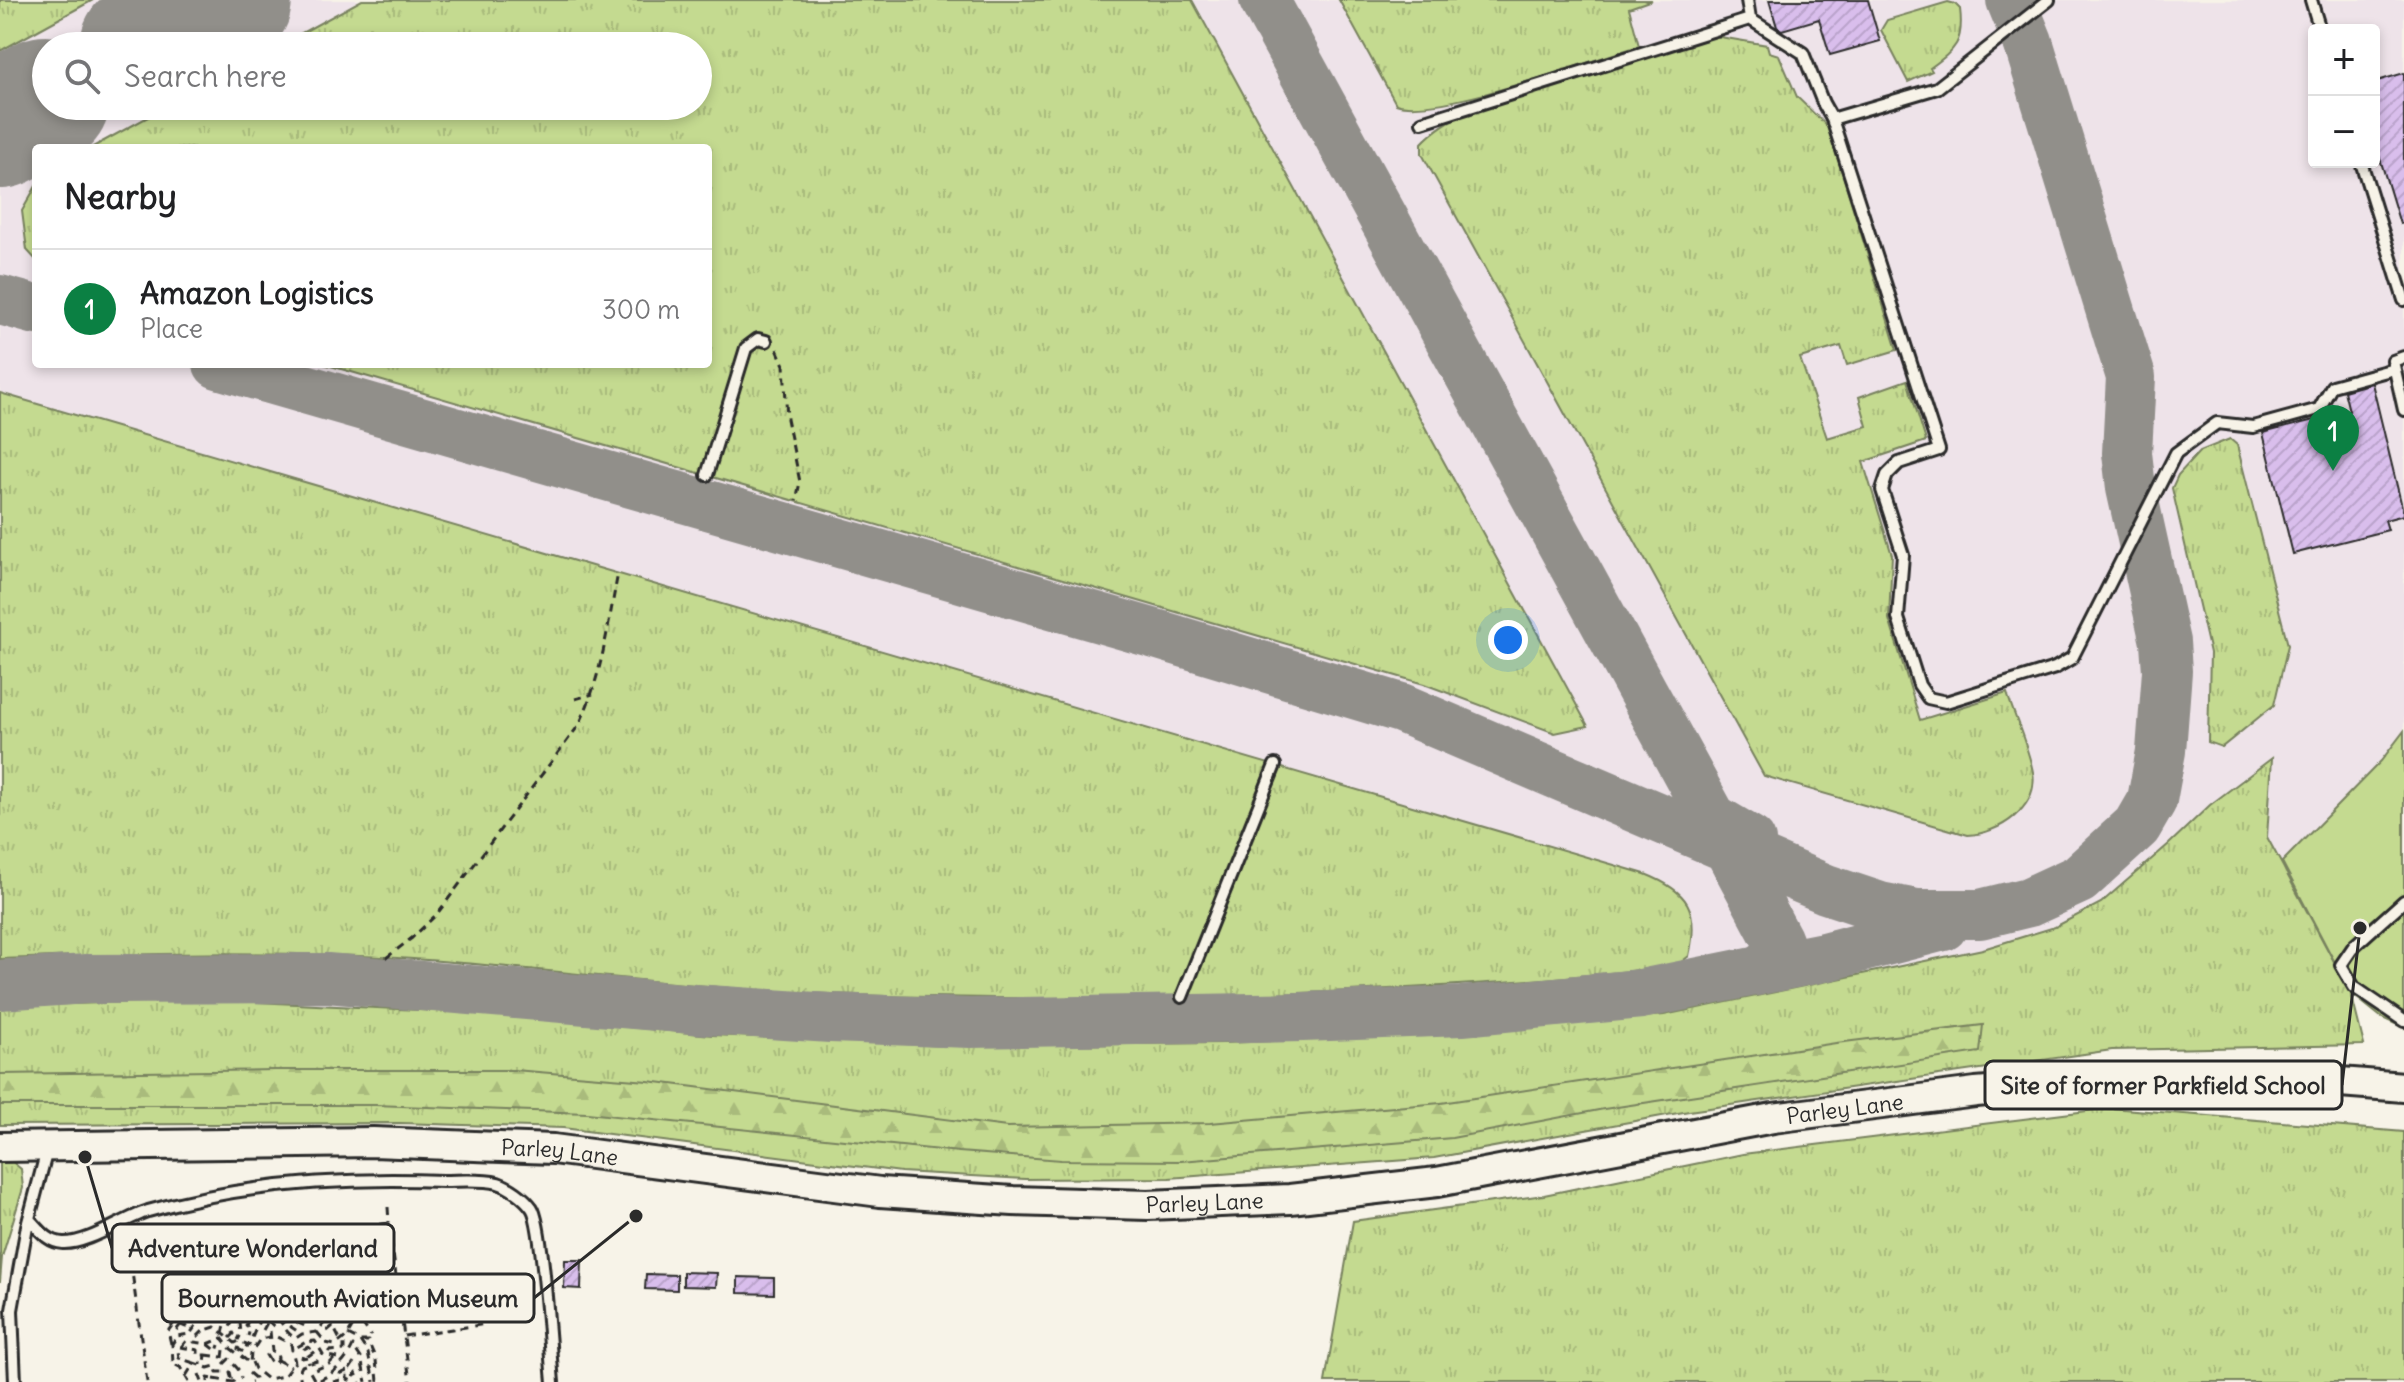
<!DOCTYPE html>
<html lang="en">
<head>
<meta charset="utf-8">
<style>
	body { margin:0; font-family:Delius,sans-serif; background:#f2f2f2; color:#202124 }
	.controls { position:absolute; right:24px; top:24px; display:grid; overflow:hidden; border-radius:8px; box-shadow:0 4px 12px #0003 }
	.controls button { width:72px; height:72px; display:grid; place-items:center; padding:0; border:0; border-bottom:2px solid #e0e0e0; background:#fff; color:#202124; font:40px sans-serif }
	.you { position:absolute; left:1508px; top:640px; width:28px; height:28px; margin:-20px; border:6px solid #fff; border-radius:50%; background:#1a73e8; box-shadow:0 0 0 12px #1a73e833 }
	.badge { display:grid; place-items:center; width:52px; height:52px; border-radius:50%; background:#0b8043; color:#fff; font-size:26px; font-weight:700 }
	.pin { position:absolute; translate:-50% -66px; filter:drop-shadow(0 2px 4px #0008) }
	.pin::after { content:''; position:absolute; top:42px; width:28px; height:24px; background:inherit; clip-path:polygon(0 0,100% 0,50% 100%) }
	.list { margin:0; padding:0; list-style:none }
	h2 { display:flex; justify-content:space-between; align-items:center; height:104px; margin:0; padding:0 32px; font-size:34px }
	h2 small { font-size:26px; font-weight:400; color:#757577 }
	.list li { display:grid; grid-template-columns:52px 1fr auto; gap:24px; align-items:center; box-sizing:border-box; height:120px; padding:0 32px; border-top:2px solid #e0e0e0 }
	.list b { display:block; font-size:30px; white-space:nowrap }
	.list p { margin:0; font-size:26px; white-space:nowrap; color:#757577 }
	.list em { font-size:26px; font-style:normal; color:#757577 }
	.icon { flex:none; width:44px; height:44px; fill:none; stroke:currentColor; stroke-width:2; stroke-linecap:round; stroke-linejoin:round }
	.map { position:relative; flex:none; width:2404px; height:1382px; overflow:hidden }
	.search { position:absolute; background:#fff; box-shadow:0 4px 12px #0003; left:32px; top:32px; width:680px; height:88px; display:flex; align-items:center; gap:20px; box-sizing:border-box; padding:0 28px; border-radius:44px; color:#757577; font-size:30px }
	.panel { position:absolute; background:#fff; box-shadow:0 4px 12px #0003; left:32px; top:144px; width:680px; height:224px; border-radius:8px }
	.map>svg:first-child { display:block }
	.built { fill:#eee3e9; fill-rule:evenodd }
	.grass { fill:url(#grass-tufts); stroke:#78825e; stroke-width:2 }
	.forest { fill:url(#forest-firs); stroke:#78825e; stroke-width:2 }
	.park { fill:#c4da90; stroke:#78825e; stroke-width:2 }
	.lines { fill:none; stroke-linecap:round; stroke-linejoin:round }
	.taxiway { stroke:#918f8a; stroke-width:50 }
	.runway { stroke:#918f8a; stroke-width:128 }
	.building { fill:url(#building-hatch); stroke:#2b2b2b; stroke-width:2 }
	.lane-casing { stroke:#2b2b2b; stroke-width:16 }
	.secondary-casing { stroke:#2b2b2b; stroke-width:34 }
	.path { stroke:#2b2b2b; stroke-width:3; stroke-dasharray:8 6; stroke-linecap:butt }
	.lane { stroke:#f7f3e8; stroke-width:10 }
	.secondary { stroke:#f7f3e8; stroke-width:28 }
	.labels { text-anchor:middle; dominant-baseline:central; stroke-width:7; stroke-linejoin:round; paint-order:stroke }
	.street-label { font-size:22px; fill:#2b2b2b; stroke:#f7f3e8 }
	.leader { fill:none; stroke:#2b2b2b; stroke-width:3 }
	.callout-dot { fill:#2b2b2b; stroke:#f7f3e8; stroke-width:3 }
	.callout { fill:#f7f3e8; stroke:#2b2b2b; stroke-width:3 }
	.callout-label { font-size:24px; text-anchor:middle; font-weight:bold; fill:#2b2b2b }
</style>
</head>
<body>
<div class="map">
<svg width="2404" height="1382" viewBox="0 0 2404 1382">
	<defs>
		<pattern id="grass-tufts" width="24" height="20" patternUnits="userSpaceOnUse" patternTransform="scale(2)"><rect width="24" height="20" fill="#c4da90"/><path d="M3 7l-1-3M5 7V3M7 7l1-3M15 17l-1-3M17 17v-4M19 17l1-3" fill="none" stroke="#a9bb7c"/></pattern>
		<pattern id="forest-firs" width="22" height="20" patternUnits="userSpaceOnUse" patternTransform="scale(2)"><rect width="22" height="20" fill="#c4da90"/><path d="M5 1l3.5 6h-7zM16 11l3.5 6h-7z" fill="#a9bb7c"/></pattern>
		<pattern id="building-hatch" width="6" height="6" patternUnits="userSpaceOnUse" patternTransform="scale(2)"><rect width="6" height="6" fill="#d9beec"/><path d="M-1 1l2-2M0 6l6-6M5 7l2-2" fill="none" stroke="#baa3cb"/></pattern>
	</defs>
	<rect width="100%" height="100%" fill="#f7f3e8"/>
	<filter id="ink" filterUnits="userSpaceOnUse"><feTurbulence type="fractalNoise" baseFrequency=".0125" numOctaves="2"/><feDisplacementMap in="SourceGraphic" scale="16" xChannelSelector="R" yChannelSelector="G"/><feConvolveMatrix kernelMatrix="1 2 1 2 8 2 1 2 1" color-interpolation-filters="sRGB"/></filter>
	<g filter="url(#ink)">
		<path class="built" d="M0,0H2404V1028L2382,1018L2351,994L2364,1045L2112,1050L1689,1111L1434,1158L1168,1178L1025,1179L901,1172L563,1128L400,1123L0,1125ZM2314,30H2374V162H2314ZM46,46H698V106H46ZM36,148H708V364H36Z"/>
		<path class="grass" d="M0,0H93L0,51Z
			M362,0H1192L1588,726L1555,733L1424,684L324,364H708V148H91L168,106H698V46H278Z
			M1339,0H1652L1629,8L1639,46C1591,60 1437,118 1396,104Z
			M1948,2L1955,4L1960,9C1964,42 1956,49 1930,68L1932,71L1908,82L1881,30L1887,20Z
			M1714,36L1767,45L1769,52L1779,55L1797,97L1828,127L1897,350L1847,365L1841,346L1800,358L1827,438L1867,426L1859,397L1907,380L1926,441L1863,462L1892,555L1889,619L1920,720L2007,693C2015,718 2028,746 2033,772C2039,808 1998,834 1968,835L1764,776L1422,154V143C1436,128 1453,118 1472,109Z
			M36,186V260L27,250L22,211Z
			M0,393L1645,874C1688,891 1700,909 1689,956L1676,966C1502,986 1328,994 1154,997C1033,999 912,999 791,992C665,985 539,968 413,959C276,950 137,953 0,959Z
			M2230,439L2237,445L2288,645L2274,705L2222,747L2208,742L2210,653L2172,488L2178,475L2200,451Z
			M2272,758L2267,837L2351,993L2364,1045L2112,1050L1689,1111L1434,1158L1169,1178L1025,1179L901,1172L563,1128L400,1123L0,1125V1006L213,1000L479,1013L712,1035L947,1046L1224,1043L1457,1034L1664,1015L1983,949L2055,927L2101,903L2169,844L2210,805Z
			M2111,1108L2404,1132V1382H1325L1353,1221L1544,1195L1743,1154Z
			M0,1160H10L21,1169L23,1188L2,1257L0,1282Z"/>
		<path class="forest" d="M1983,1025L1980,1052L1604,1109L1452,1138L1181,1161L1061,1160L959,1152L587,1113L375,1105H0V1074L276,1070H514L648,1081L1007,1127L1210,1123L1441,1103L1836,1043Z"/>
		<path class="park" d="M2404,731V1028L2382,1018L2351,993L2282,862L2381,761Z"/>
		<g class="lines">
			<path class="taxiway" d="M1264,0L1712,818L1751,841
				M0,300L36,310
				M218,364L1159,635L1401,708L1826,889L1880,907L1917,914H1980L2029,902L2079,879L2137,826L2152,800L2161,751L2167,671L2165,642L2131,488L2127,453L2131,377L2028,42L2011,0
				M1723,838L1778,941C1776,957 1771,964 1756,971
				M0,985L86,979L327,978L693,1009L831,1018L970,1023L1303,1017L1462,1011L1641,994L1824,957L1943,926"/>
			<path class="runway" d="M144,46L228,0
				M0,125L46,100"/>
		</g>
		<path class="building" d="M1769,0H1868L1880,41L1830,55L1819,19L1782,30L1777,27Z
			M2404,73V223L2400,224L2374,139V82Z
			M2372,383L2404,515L2385,520L2388,530L2293,554L2263,433L2349,411L2344,391Z
			M565,1260H582L581,1289L564,1288Z
			M683,1272L717,1273L716,1287L683,1286Z
			M646,1274L677,1275V1290L645,1289Z
			M738,1277L774,1278V1294L738,1293Z"/>
		<g class="lines">
			<g class="lane-casing">
				<path id="lane" d="M1747,0L1750,19L1803,53L1823,103L1832,119L1939,450L1899,463L1887,475L1882,490L1903,555L1898,618L1919,685L1928,698L1946,702L2055,668L2072,658L2176,453L2217,423L2253,427L2319,409L2332,386L2394,369
					M2311,0L2320,30
					M1832,119L1937,88L2049,0
					M1422,122L1750,19
					M2361,162L2404,300
					M2404,357L2393,361L2404,410
					M707,475L746,348L758,339L766,341
					M2404,901L2354,946L2341,965L2354,987L2404,1021
					M1182,997L1275,765
					M29,1219C39,1229 47,1242 63,1243C88,1244 123,1219 148,1211C242,1184 345,1177 443,1181C460,1181 482,1179 498,1183C510,1187 524,1197 532,1208C543,1224 550,1354 553,1382
					M15,1382L12,1310L27,1226L47,1150"/>
			</g>
			<g class="secondary-casing">
				<g id="secondary">
					<path id="s1" d="M0,1147L373,1142L553,1149L880,1192L1013,1201L1148,1205L1290,1199L1437,1182L1773,1118L1976,1092L2109,1081L2340,1082L2404,1087"/>
				</g>
			</g>
			<path class="path" d="M777,349L784,365L787,419L800,482L796,501
				M575,699L593,694
				M386,958L412,938L437,914L579,725C602,676 608,625 618,573
				M388,1207L389,1223
				M237,1262L234,1273L241,1289L244,1282L242,1268
				M270,1264L279,1262L281,1275L286,1283
				M257,1269L261,1268L262,1276
				M250,1277L273,1274
				M255,1277L256,1281L264,1283L268,1275
				M300,1282L306,1287L312,1281L295,1274L292,1286L305,1294C317,1290 321,1282 320,1269
				M230,1286V1263L247,1260
				M199,1290L218,1265L222,1264L223,1277L215,1279L214,1285
				M248,1290L254,1292L255,1289
				M335,1294L343,1282
				M245,1295L251,1282L250,1266L256,1259L269,1263L279,1285L274,1290L273,1286
				M286,1296C297,1306 310,1305 319,1293
				M242,1298L246,1302L244,1305L247,1309L251,1307L257,1311L252,1321L248,1320L246,1326L250,1329L248,1336
				M315,1298L325,1310
				M281,1302L288,1307L305,1311V1326L296,1322L291,1327L302,1334
				M213,1305L227,1298L237,1300
				M259,1305L262,1293L266,1292L273,1302
				M334,1309L344,1311
				M222,1311H239L241,1334L238,1340
				M284,1314L277,1308L290,1292L294,1294
				M330,1316H349L351,1312L346,1304L338,1301
				M199,1321L219,1320
				M268,1321L277,1329
				M315,1321L313,1313L327,1294L325,1288
				M282,1323L298,1311
				M362,1323L371,1336
				M181,1325L186,1327L192,1320
				M263,1330L268,1321L267,1313
				M270,1331L272,1351L277,1353L278,1358L275,1363H271L266,1355L272,1351
				M327,1331L333,1326L341,1342
				M317,1332L326,1343L335,1345C350,1337 355,1324 358,1308L343,1292L347,1287L367,1305L363,1322L355,1323
				M223,1334L226,1320L222,1311L205,1312L201,1305L203,1302L213,1299L224,1292
				M348,1335L360,1341H368L376,1360L378,1382
				M404,1336L487,1324
				M230,1338L234,1334L230,1327L235,1316L233,1310
				M186,1341L178,1351L179,1358L194,1363
				M360,1341L368,1353L374,1382
				M171,1344L168,1331L184,1310L187,1316L175,1332
				M208,1344L217,1351L219,1345
				M180,1347L198,1350V1355H206L205,1362H201V1365
				M239,1347L238,1349L244,1352L247,1345
				M206,1355L222,1357
				M307,1357L302,1358L304,1349L308,1347L315,1351L307,1357L309,1364
				M223,1358L224,1350
				M338,1358L328,1356L329,1351L344,1350V1339
				M334,1359L329,1364L310,1372L315,1381C331,1378 347,1360 353,1346L361,1358L366,1382
				M277,1360L291,1367
				M252,1362L255,1369L267,1379L284,1376L295,1362L292,1350
				M354,1363L347,1373V1379L352,1381L356,1373L360,1382
				M224,1364L229,1359L238,1369L230,1372L232,1381
				M249,1373L255,1378V1381L251,1382
				M199,1374L202,1382
				M186,1376L194,1363L208,1368L215,1366L217,1372H230
				M214,1379L233,1382L242,1377
				M147,1382L130,1257L389,1223L410,1382
				M189,1382L180,1367L173,1364L172,1344L177,1336L190,1334L200,1320L191,1307L192,1298L200,1291L208,1293L213,1286L225,1283L233,1289L237,1301L247,1295L257,1304L268,1306L277,1298L289,1276L284,1257L299,1255L307,1258L309,1264L294,1260L295,1266L309,1272L320,1269L329,1275L339,1304L317,1332L302,1334L296,1338C280,1332 281,1306 261,1316L249,1345L239,1341L235,1343L215,1327L203,1331L194,1340V1342L208,1344L222,1338L230,1348L250,1363L251,1353L260,1339L275,1336L291,1344L292,1350L306,1342L315,1341L323,1354L317,1361L302,1366L299,1372L301,1382
				M208,1382V1378L214,1379V1382
				M333,1382L341,1380L340,1374L349,1370"/>
			<use href="#lane" class="lane"/>
			<use href="#secondary" class="secondary"/>
		</g>
	</g>
	<g class="labels">
		<g class="street-label">
			<text stroke="none"><textPath href="#s1" startOffset="1856">Parley Lane</textPath></text>
			<text stroke="none"><textPath href="#s1" startOffset="560">Parley Lane</textPath></text>
			<text stroke="none"><textPath href="#s1" startOffset="1208">Parley Lane</textPath></text>
		</g>
	</g>
	<path class="leader" d="M2360 928L2342 1085M85 1157L112 1248M636 1216L534 1298"/>
	<g class="callout-dot">
		<circle cx="2360" cy="928" r="8"/>
		<circle cx="85" cy="1157" r="8"/>
		<circle cx="636" cy="1216" r="8"/>
	</g>
	<g class="callout">
		<rect x="1985" y="1061" width="357" height="48" rx="8"/>
		<rect x="112" y="1224" width="282" height="48" rx="8"/>
		<rect x="162" y="1274" width="372" height="48" rx="8"/>
	</g>
	<g class="callout-label">
		<text x="2163" y="1094">Site of former Parkfield School</text>
		<text x="253" y="1257">Adventure Wonderland</text>
		<text x="348" y="1307">Bournemouth Aviation Museum</text>
	</g>
</svg>
<div class="controls">
<button>+</button>
<button>−</button>
</div>
<div class="you"></div>
<div class="pin badge" style="left:2333px;top:471px">1</div>
<div class="search"><svg class="icon" aria-label="search" viewBox="0 0 24 24"><circle cx="10" cy="10" r="6"/><path d="M15 15l6 6"/></svg>Search here</div>
<section class="panel">
<h2>Nearby<small></small></h2>
<ul class="list">
<li><span class="badge">1</span><div><b>Amazon Logistics</b><p>Place</p></div><em>300 m</em></li>
</ul>
</section>
</div>
</body>
</html>
